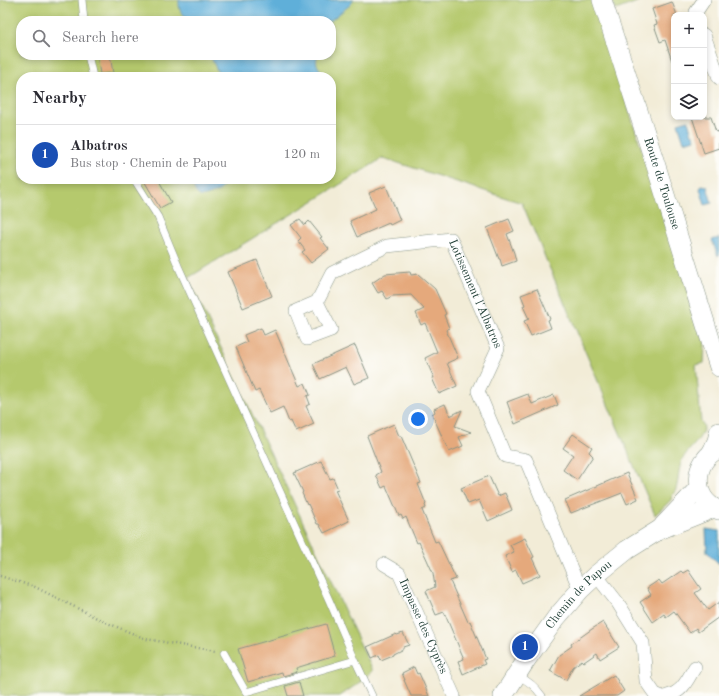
<!DOCTYPE html>
<html lang="en">
<head>
<meta charset="utf-8">
<style>
	body { margin:0; font-family:"Old Standard TT",serif; background:#f7f7f7; color:#2b2b33 }
	.controls { position:absolute; right:12px; top:12px; display:grid; overflow:hidden; border-radius:8px; box-shadow:0 2px 6px #0003 }
	.controls button { width:36px; height:36px; display:grid; place-items:center; padding:0; border:0; border-bottom:1px solid #e1e1e2; background:#fff; color:#2b2b33; font:20px sans-serif }
	.you { position:absolute; left:418px; top:419px; width:14px; height:14px; margin:-10px; border:3px solid #fff; border-radius:50%; background:#1a73e8; box-shadow:0 0 0 6px #1a73e833 }
	.badge { display:grid; place-items:center; width:26px; height:26px; border-radius:50%; background:#1a73e8; color:#fff; font-size:13px; font-weight:700 }
	.pin { position:absolute; translate:-50% -50%; border:2px solid #fff; box-shadow:0 1px 4px #0006 }
	.list { margin:0; padding:0; list-style:none }
	h2 { display:flex; justify-content:space-between; align-items:center; height:52px; margin:0; padding:0 16px; font-size:17px }
	h2 small { font-size:13px; font-weight:400; color:#7c7c81 }
	.list li { display:grid; grid-template-columns:26px 1fr auto; gap:12px; align-items:center; box-sizing:border-box; height:60px; padding:0 16px; border-top:1px solid #e1e1e2 }
	.list b { display:block; font-size:15px; white-space:nowrap }
	.list p { margin:0; font-size:13px; white-space:nowrap; color:#7c7c81 }
	.list em { font-size:13px; font-style:normal; color:#7c7c81 }
	.icon { flex:none; width:22px; height:22px; fill:none; stroke:currentColor; stroke-width:2; stroke-linecap:round; stroke-linejoin:round }
	.map { position:relative; flex:none; width:719px; height:696px; overflow:hidden }
	.search { position:absolute; background:#fff; box-shadow:0 2px 6px #0003; left:16px; top:16px; width:320px; height:44px; display:flex; align-items:center; gap:10px; box-sizing:border-box; padding:0 14px; border-radius:16px; color:#7c7c81; font-size:15px }
	.panel { position:absolute; background:#fff; box-shadow:0 2px 6px #0003; left:16px; top:72px; width:320px; height:112px; border-radius:16px }
	.map>svg:first-child { display:block }
	.green { fill:#b5c96d; stroke:#6a8350; fill-rule:evenodd }
	.water { fill:#5eafd9; stroke:#3e7686 }
	.building { fill:#e5a97c }
	.lines { fill:none; stroke-linecap:round; stroke-linejoin:round }
	.lane-casing { stroke:#889486; stroke-width:8 }
	.street-casing { stroke:#889486; stroke-width:14 }
	.secondary-casing { stroke:#889486; stroke-width:20 }
	.path { stroke:#889486; stroke-width:2.5; stroke-dasharray:1 3; stroke-linecap:butt }
	.lane { stroke:#fff; stroke-width:7 }
	.street { stroke:#fff; stroke-width:13 }
	.secondary { stroke:#fff; stroke-width:19 }
	.labels { text-anchor:middle; dominant-baseline:central; stroke-width:3; stroke-linejoin:round; paint-order:stroke }
	.street-label { font-size:12px; fill:#1f3d34; stroke:#fdfcf7 }
</style>
</head>
<body>
<div class="map">
<svg width="719" height="696" viewBox="0 0 719 696">
	<rect width="100%" height="100%" fill="#fdfcf7"/>
	<filter id="ink" filterUnits="userSpaceOnUse"><feTurbulence type="fractalNoise" baseFrequency=".025" numOctaves="2"/><feDisplacementMap in="SourceGraphic" scale="8" xChannelSelector="R" yChannelSelector="G"/><feConvolveMatrix kernelMatrix="1 2 1 2 8 2 1 2 1" color-interpolation-filters="sRGB"/></filter>
	<filter id="wash" filterUnits="userSpaceOnUse"><feTurbulence type="fractalNoise" baseFrequency=".012" numOctaves="4" result="noise"/><feDisplacementMap in="SourceGraphic" scale="16" xChannelSelector="R" yChannelSelector="G"/><feGaussianBlur stdDeviation="0.9" result="paint"/><feColorMatrix in="noise" values="0 0 0 0 0 0 0 0 0 0 0 0 0 0 0 0 0 1.4 0 .05"/><feComposite in="paint" operator="in"/></filter>
	<g filter="url(#wash)">
		<rect width="100%" height="100%" fill="#f2ecd7"/>
		<path class="green" d="M0,0H593L705,343L704,363L696,365L701,422L704,427C700,442 691,446 683,458C678,468 679,479 676,489C675,493 671,495 671,500L655,515L522,203L383,158L188,278L373,671L356,685L340,696H0ZM21,21H331V55H21ZM21,77H331V179H21Z
			M612,0H642L616,10Z"/>
		<path class="water" d="M179,0H354L350,5L330,21H196C184,16 178,14 179,0Z
			M210,55H318C313,65 321,70 327,77H220Z
			M688,120L692,135H694L695,139L684,142L678,123Z
			M192,179H227C225,182 223,187 220,190C217,192 203,198 200,196C194,193 193,184 192,179Z
			M702,185L707,186L712,203L705,205L700,189Z
			M719,238V255L718,256L712,240Z
			M706,529L719,531V564L707,552Z"/>
		<g id="blocks">
			<path class="building" d="M672,2L677,15H674V61H672L665,40L660,42L654,25L657,24L652,9Z
				M97,55H110L113,73L100,74Z
				M692,117H711L716,132L719,131V148L704,153Z
				M143,179H158L171,202L160,208Z
				M386,186L400,220L390,225L389,223L357,237L350,221L376,209L369,193Z
				M300,219L305,225L309,221L322,237L320,238L329,249L311,263L302,252L305,250L298,241L301,238L291,225Z
				M509,219L514,231L507,234L514,253L516,261L502,266L500,259H499L487,228Z
				M257,260L272,296L243,308L228,272Z
				M410,272L411,275L418,274L435,289L446,314L444,315L449,328L446,330L458,358L447,363L457,386L439,394L432,378H434L425,358L437,352L425,323L421,325L416,313L424,309L411,295L392,296L387,299L382,291L378,293L372,283L385,274Z
				M537,289L550,319L548,320L551,328L531,336L524,321L529,319L523,306L525,305L521,295Z
				M261,328L264,335L275,330L299,386L305,383L310,395L307,396L310,404L306,406L314,424L296,432L291,421L289,422L283,407L270,413L259,390L255,392L236,347L247,342L244,335Z
				M355,345L369,378L354,384L346,367L320,379L313,364Z
				M528,394L532,404L554,395L558,405L515,424L507,402Z
				M445,404L450,416L462,410L455,426L471,432L459,437L463,446L449,452L432,414L435,412L434,409Z
				M394,424L399,436H401L421,483L418,484L426,504L425,505L426,508L422,510L435,542L438,541L456,579L450,581L468,622L470,621L486,659L483,660L485,664L463,674L458,661L464,659L444,612L436,615L426,591L435,587L433,573L419,542L417,543L406,517L403,519L401,515L399,516L386,486L382,488L376,475L381,472L367,436Z
				M573,434L592,447L589,452L593,456L577,480L563,470L573,455L563,448Z
				M321,461L330,479L333,478L338,489L335,490L349,521L324,533L319,524H317L308,504L307,505L302,493L303,492L294,473Z
				M627,473L638,499L627,504L622,493L571,513L565,500Z
				M489,476L498,496L505,493L512,510L488,521L479,500L468,504L461,488Z
				M525,538L534,557L532,558L540,575L522,583L516,570L512,572L505,556L514,552L510,545Z
				M688,570L701,589L695,593L708,610L719,602V617L698,632L696,628L690,633L674,611L666,617L664,614L653,622L640,602L651,595L647,588L659,580L662,584L681,571L683,573Z
				M603,622L619,647L600,659L597,653L584,662L582,660L573,667L566,680L550,671L559,655L572,646L571,644L592,629Z
				M326,624L335,656L296,668L297,672L283,676L282,672L248,682L238,649Z
				M403,633L409,645L403,647V649L393,654V655L381,660L379,655L372,658L367,647L396,634L397,635Z
				M414,667L417,674L419,673L429,696H411L404,680H405L402,673Z
				M614,675L624,691L617,696H579Z
				M299,682L303,696H288L285,686Z"/>
		</g>
	</g>
	<g filter="url(#ink)">
		<use href="#blocks" fill-opacity="0" stroke="#889486" stroke-width="1"/>
		<g class="lines">
			<g class="lane-casing">
				<path id="lane" d="M82,0L84,21
					M88,55L93,77
					M134,179L158,217L179,268L329,600L355,660L372,696
					M224,653L246,692L355,660
					M517,675C527,680 536,687 542,696"/>
			</g>
			<g class="street-casing">
				<g id="street">
					<path d="M697,15L696,12L704,0"/>
					<path d="M704,35L719,78"/>
					<path id="s1" d="M317,302L331,330L307,339L296,311L317,302L332,273L387,246L451,239L498,348L478,391L505,456L526,460L580,590"/>
					<path id="s2" d="M384,564L399,573L454,696"/>
					<path d="M596,575L618,603L643,643L646,681L655,694L660,696"/>
					<path d="M667,696C683,692 687,680 695,667"/>
				</g>
			</g>
			<g class="secondary-casing">
				<g id="secondary">
					<path id="s3" d="M602,0L656,166L719,367"/>
					<path d="M719,449C692,460 691,500 719,510"/>
					<path d="M712,452L717,441L719,432"/>
					<path d="M663,526L699,488"/>
					<path id="s4" d="M503,696L526,660L556,618L580,590L596,575L627,550L659,530L714,508"/>
				</g>
			</g>
			<path class="path" d="M0,576L35,587L105,622L146,639L215,651"/>
			<use href="#lane" class="lane"/>
			<use href="#street" class="street"/>
			<use href="#secondary" class="secondary"/>
		</g>
	</g>
	<g class="labels">
		<g class="street-label">
			<text stroke="none"><textPath href="#s3" startOffset="193">Route de Toulouse</textPath></text>
			<text stroke="none"><textPath href="#s1" startOffset="328">Lotissement l'Albatros</textPath></text>
			<text stroke="none"><textPath href="#s4" startOffset="127">Chemin de Papou</textPath></text>
			<text stroke="none"><textPath href="#s2" startOffset="76">Impasse des Cyprès</textPath></text>
		</g>
	</g>
</svg>
<div class="controls">
<button>+</button>
<button>−</button>
<button><svg class="icon" aria-label="layers" viewBox="0 0 24 24"><path d="M12 4l9 5-9 5-9-5zM3 14l9 5 9-5"/></svg></button>
</div>
<div class="you"></div>
<div class="pin badge" style="left:525px;top:647px;background:#1a4fb4">1</div>
<div class="search"><svg class="icon" aria-label="search" viewBox="0 0 24 24"><circle cx="10" cy="10" r="6"/><path d="M15 15l6 6"/></svg>Search here</div>
<section class="panel">
<h2>Nearby<small></small></h2>
<ul class="list">
<li><span class="badge" style="background:#1a4fb4">1</span><div><b>Albatros</b><p>Bus stop · Chemin de Papou</p></div><em>120 m</em></li>
</ul>
</section>
</div>
</body>
</html>
